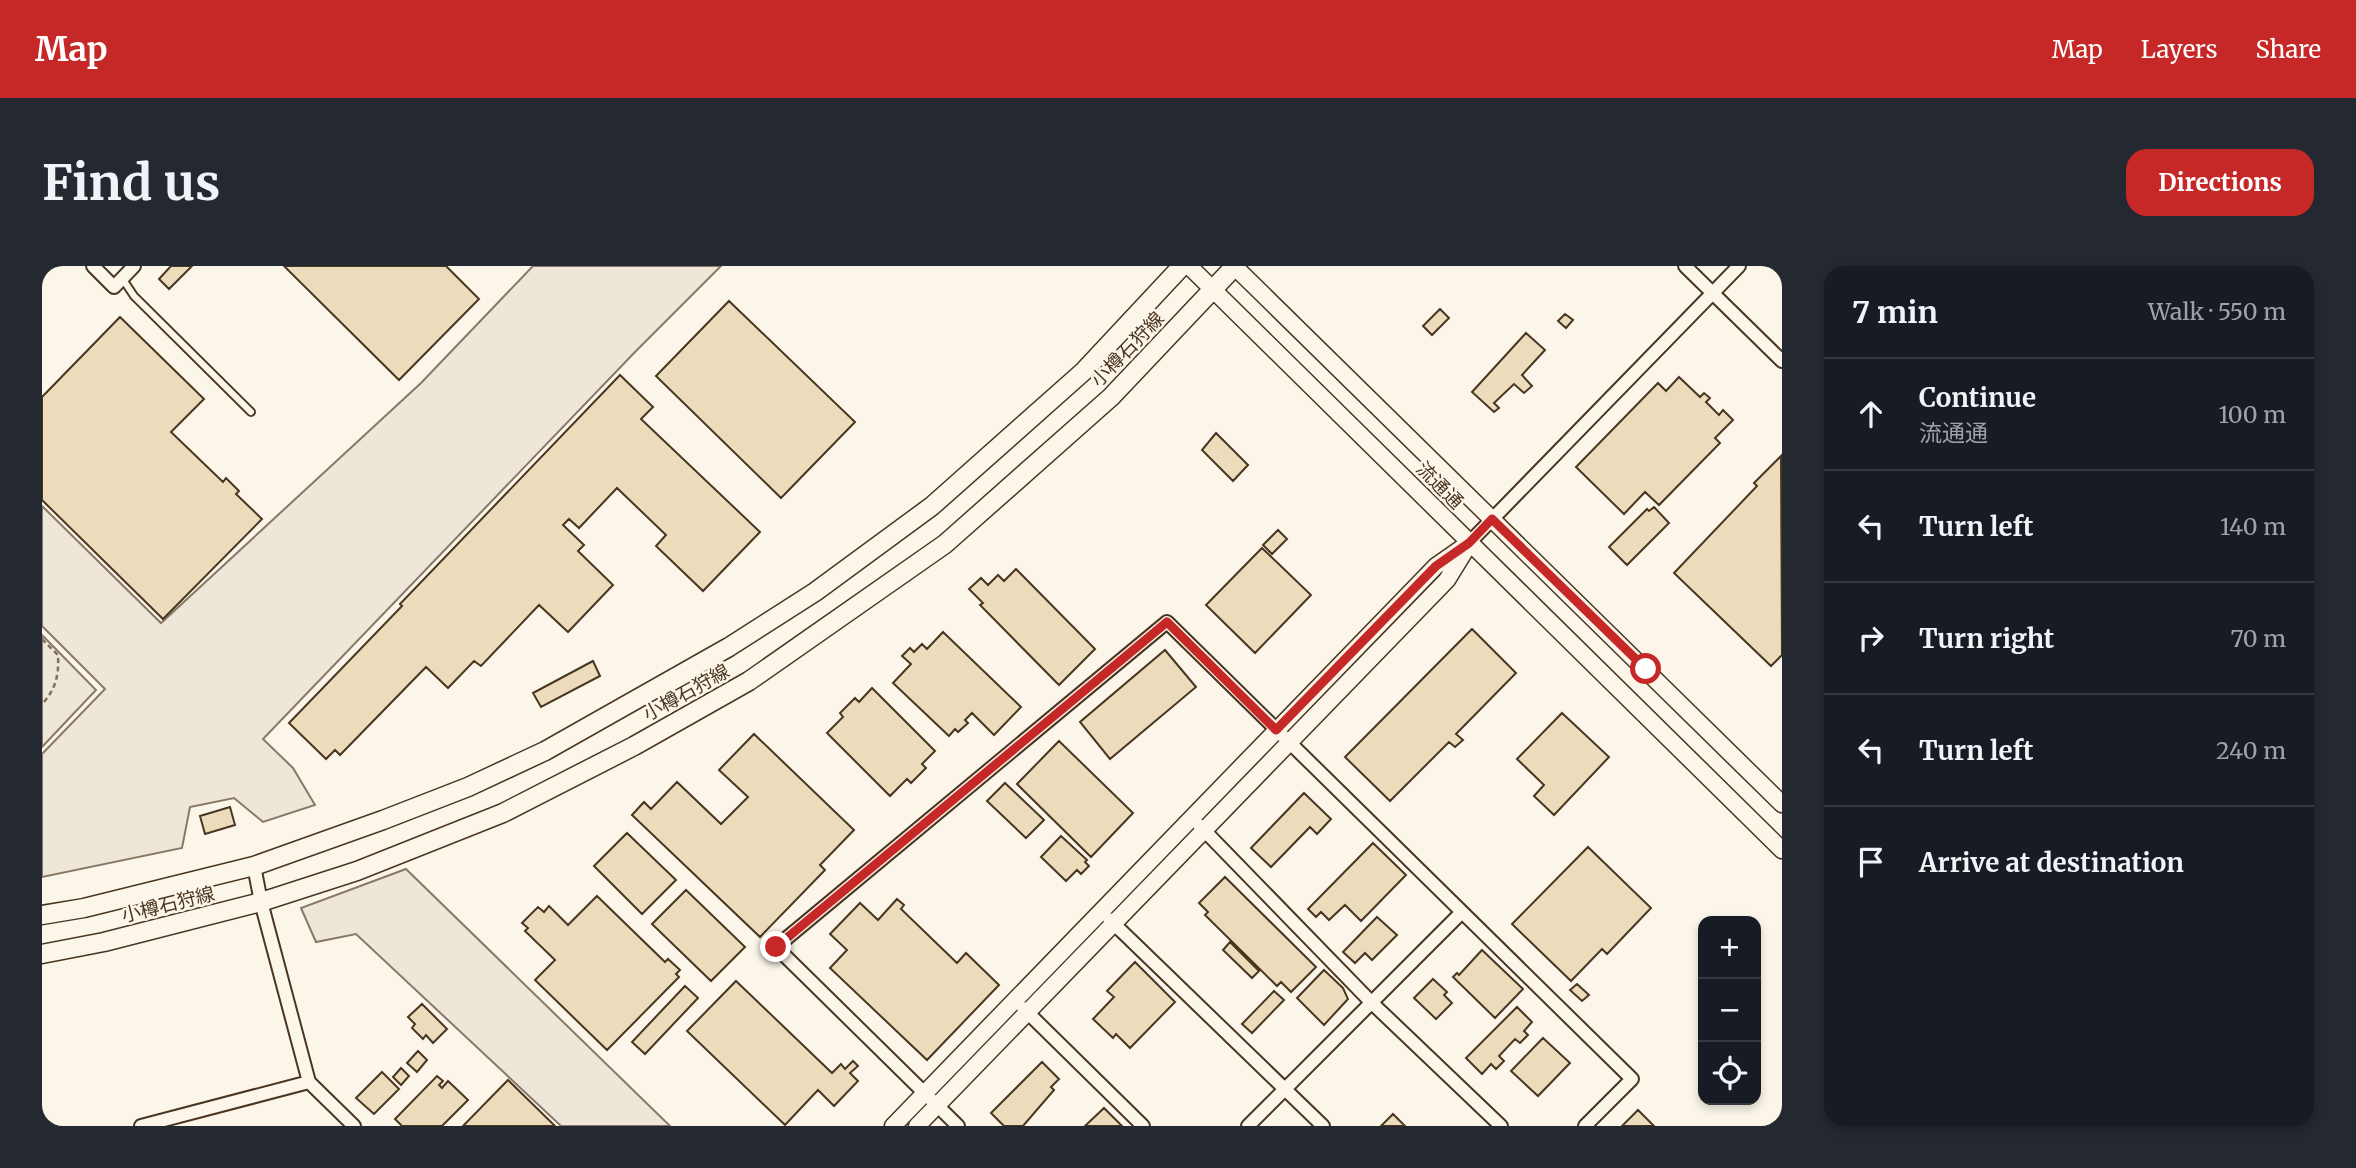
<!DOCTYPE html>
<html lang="en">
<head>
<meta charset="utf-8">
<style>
	body { margin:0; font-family:Merriweather,"Noto Sans JP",serif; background:#242831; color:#f1f3f6 }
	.controls { position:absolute; right:21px; bottom:21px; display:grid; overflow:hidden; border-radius:14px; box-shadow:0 4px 10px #0003 }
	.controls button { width:63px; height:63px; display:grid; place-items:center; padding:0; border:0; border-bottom:2px solid #363941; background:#171b24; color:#f1f3f6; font:35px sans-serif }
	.stop { position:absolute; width:21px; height:21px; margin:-16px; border:5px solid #c62828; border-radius:50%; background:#fff }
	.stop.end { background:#c62828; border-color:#fff; box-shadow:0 2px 7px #0008 }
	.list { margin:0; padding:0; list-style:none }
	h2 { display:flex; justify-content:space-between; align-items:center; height:91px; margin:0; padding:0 28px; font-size:30px }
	h2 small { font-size:23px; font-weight:400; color:#9ea1a6 }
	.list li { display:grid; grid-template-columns:46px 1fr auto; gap:21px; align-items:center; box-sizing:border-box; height:112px; padding:0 28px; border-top:2px solid #363941 }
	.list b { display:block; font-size:26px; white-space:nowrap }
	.list p { margin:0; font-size:23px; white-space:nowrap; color:#9ea1a6 }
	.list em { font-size:23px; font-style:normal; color:#9ea1a6 }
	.icon { flex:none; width:38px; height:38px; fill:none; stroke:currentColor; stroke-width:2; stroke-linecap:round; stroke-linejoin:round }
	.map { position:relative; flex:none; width:1740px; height:860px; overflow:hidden; border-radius:21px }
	header { display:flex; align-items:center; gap:42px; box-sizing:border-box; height:98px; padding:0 35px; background:#c62828; color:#fff }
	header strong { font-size:33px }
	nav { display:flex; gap:38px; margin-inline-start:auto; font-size:24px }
	.intro { display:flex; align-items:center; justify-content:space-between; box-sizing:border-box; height:168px; padding:0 42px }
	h1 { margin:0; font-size:49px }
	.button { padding:18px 32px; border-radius:21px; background:#c62828; color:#fff; font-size:24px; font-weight:700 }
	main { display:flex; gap:42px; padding:0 42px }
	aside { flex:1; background:#171b24; border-radius:21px; box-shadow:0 4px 10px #0003 }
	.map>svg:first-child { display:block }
	.green { fill:#ede6d9; stroke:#887966; stroke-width:2 }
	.building { fill:#ecdcbc; stroke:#4a3520; stroke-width:2 }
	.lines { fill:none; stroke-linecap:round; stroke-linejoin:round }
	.service-casing { stroke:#4a3520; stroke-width:10 }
	.minor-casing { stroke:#4a3520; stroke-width:16 }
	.tertiary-casing { stroke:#4a3520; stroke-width:19 }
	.secondary-casing { stroke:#4a3520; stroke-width:21 }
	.path { stroke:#7f6f5c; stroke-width:2.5; stroke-dasharray:5 3.5; stroke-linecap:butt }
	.service { stroke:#fbf6e9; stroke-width:6 }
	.minor { stroke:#fbf6e9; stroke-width:12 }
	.tertiary { stroke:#fbf6e9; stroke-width:16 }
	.secondary { stroke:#fbf6e9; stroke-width:18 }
	.route { stroke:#c62828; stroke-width:9 }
	.labels { text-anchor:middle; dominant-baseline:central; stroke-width:5; stroke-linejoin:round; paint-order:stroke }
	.street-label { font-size:19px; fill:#4a3520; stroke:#fbf6e9 }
</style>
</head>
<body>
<header>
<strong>Map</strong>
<nav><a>Map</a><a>Layers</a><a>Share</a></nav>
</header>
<div class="intro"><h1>Find us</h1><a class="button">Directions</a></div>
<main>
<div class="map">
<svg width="1740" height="860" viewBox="0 0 1740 860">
	<rect width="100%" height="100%" fill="#fbf6e9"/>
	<path class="green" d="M491,0H679L594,85L221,473L251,502L273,539L221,556L192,532L148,541L140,582L0,611V488L63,423L0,360V240L119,357L379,117Z
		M0,369L54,424L0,481Z
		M364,603L628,860H519L314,668L274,676L259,642Z"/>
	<path class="building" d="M129,0H150L127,23L117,13Z
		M242,0H404L437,33L357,114Z
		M687,35L813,156L739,232L614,110Z
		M1398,43L1407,52L1390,69L1381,60Z
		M1523,48L1531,54L1524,62L1516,55Z
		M78,51L162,133L129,166L181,216L184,212L197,225L194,228L220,253L121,353L0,234V131Z
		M1484,67L1503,84L1480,109L1490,120L1482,127L1472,118L1452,137L1457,142L1452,146L1430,126Z
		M578,109L611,141L599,153L718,266L661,325L614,280L624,269L575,222L537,262L527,253L521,259L542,279L536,285L571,319L526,366L497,339L439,400L432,395L406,422L384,401L298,489L293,484L284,493L247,457L360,340L358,338Z
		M1637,111L1658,131L1662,127L1668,132L1664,136L1677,149L1681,144L1691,154L1673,172L1678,177L1617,239L1603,226L1582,248L1534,201L1616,117L1624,125Z
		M1174,167L1206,199L1191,215L1160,184Z
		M1739,190L1740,389L1729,400L1632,307L1715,220L1712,217Z
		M1612,241L1627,257L1585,299L1567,281L1605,243L1607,245Z
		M1236,264L1245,273L1230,288L1221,279Z
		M1220,282L1269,329L1213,387L1164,339Z
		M974,303L1053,383L1017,419L938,339L941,337L927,323L939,312L946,319L956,309L962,315Z
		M1430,363L1474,407L1414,468L1421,474L1413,481L1407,476L1348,535L1303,491Z
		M901,366L979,441L952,469L930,447L923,454L926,457L916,466L913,463L907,470L851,417L869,398L860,390L868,382L872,386L880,378L885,383Z
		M1123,384L1154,421L1068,493L1038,456Z
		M551,395L558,410L499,441L491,427Z
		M830,422L893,485L880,498L884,502L869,517L865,513L848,530L785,467L801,451L798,447L813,432L817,436Z
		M1520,447L1567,491L1512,549L1492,530L1502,519L1475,493Z
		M712,468L812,564L778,599L783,604L718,671L590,549L602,536L609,543L635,516L679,558L706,531L677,504Z
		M1017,475L1091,547L1049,591L975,518Z
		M963,517L1002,554L984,572L945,535Z
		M1262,527L1289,553L1275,568L1268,561L1229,601L1209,582Z
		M188,541L193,559L163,568L158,550Z
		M585,567L634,614L600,648L552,600Z
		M1019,570L1045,594L1043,596L1047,600L1039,608L1035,604L1024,615L999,591Z
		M1331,577L1364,609L1319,655L1303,639L1287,654L1279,646L1274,651L1266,643Z
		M1546,581L1609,642L1565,688L1560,683L1529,715L1470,658Z
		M1183,611L1274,701L1249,726L1239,716L1235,720L1163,649L1166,646L1157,637Z
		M644,624L703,681L669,715L610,658Z
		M555,630L623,696L626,693L638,704L634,708L637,711L565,784L493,714L513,694L483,665L486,662L480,657L496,641L502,646L507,640L526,659Z
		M855,633L862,639L859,643L915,697L924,687L957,719L885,794L788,702L805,684L788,668L818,637L836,654Z
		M1335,651L1355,669L1330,694L1323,687L1313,697L1301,686Z
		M1188,676L1217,705L1210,712L1181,684Z
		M1440,684L1481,723L1453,752L1411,711L1415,707L1417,709Z
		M1093,696L1133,736L1088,782L1074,768L1071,772L1051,753L1072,731L1065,725Z
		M1282,704L1301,722L1306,733L1282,759L1255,732Z
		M1391,713L1405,726L1402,729L1410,737L1394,753L1372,732Z
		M694,715L790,807L799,798L803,803L811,795L816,800L808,807L816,815L792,840L776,824L743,859L645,765Z
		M1535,718L1547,729L1540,735L1528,724Z
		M643,720L656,732L603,788L590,776Z
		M1232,725L1242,734L1210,767L1200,758Z
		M380,738L405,763L391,777L384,769L381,773L370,762L373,758L366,751Z
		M1475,741L1490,756L1482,765L1486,769L1478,777L1473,773L1457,790L1462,795L1454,803L1449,798L1440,808L1424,792Z
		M1501,772L1528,797L1496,830L1469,805Z
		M376,785L385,794L375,806L365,797Z
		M1000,796L1017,813L1009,821L1012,824L981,860H962L949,847Z
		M359,802L367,810L359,819L351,811Z
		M340,806L357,823L332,848L314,832Z
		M395,810L401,815L397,819L400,822L406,815L426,834L400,860H360L353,853Z
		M466,814L513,860H421Z
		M1062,842L1080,860H1043Z
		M1596,844L1612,860H1580Z
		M1351,848L1363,860H1339Z"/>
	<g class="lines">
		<g class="service-casing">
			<path id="service" d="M80,12L92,30L209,146"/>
		</g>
		<g class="minor-casing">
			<path id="minor" d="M51,0L72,21L92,0
				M1643,0L1740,95
				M1427,277L1697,0
				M1157,559L1330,737L1459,860
				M212,600L219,636L267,816L312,860
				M1067,653L1281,860
				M981,742L1101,860
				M99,860L267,816
				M916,860L734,681L1125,356L1590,813L1543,860
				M1206,860L1420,646"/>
		</g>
		<g class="tertiary-casing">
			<path id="tertiary" d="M1147,0L1740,584
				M1192,0L1740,538
				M851,860L1394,300L1427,277
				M875,860L1405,314L1424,283"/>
		</g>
		<g class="secondary-casing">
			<path id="secondary" d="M0,649L42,642L212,600L341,554L426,521L503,485L687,381L773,326L890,240L1042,105L1140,0
				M0,688L62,676L219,636L315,605L461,547L592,480L707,415L903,278L1069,131L1193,0"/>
		</g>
		<path class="path" d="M0,373L16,389C17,409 14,423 0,438"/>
		<use href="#service" class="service"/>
		<use href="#minor" class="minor"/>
		<use href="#tertiary" class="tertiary"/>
		<use href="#secondary" class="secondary"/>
	</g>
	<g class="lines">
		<path class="route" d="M734,681L1125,356L1234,464L1394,300L1427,277L1450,253L1604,403"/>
	</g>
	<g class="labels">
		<g class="street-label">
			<text transform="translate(1085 83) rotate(-46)">小樽石狩線</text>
			<text transform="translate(1398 219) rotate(45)">流通通</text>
			<text transform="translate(644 426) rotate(-29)">小樽石狩線</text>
			<text transform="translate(126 638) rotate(-14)">小樽石狩線</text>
		</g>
	</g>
</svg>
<div class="controls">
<button>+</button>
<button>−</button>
<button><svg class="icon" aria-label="locate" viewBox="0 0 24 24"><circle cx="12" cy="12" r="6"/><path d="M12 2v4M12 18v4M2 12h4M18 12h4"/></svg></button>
</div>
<div class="stop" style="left:1604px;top:403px"></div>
<div class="stop end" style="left:734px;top:681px"></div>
</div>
<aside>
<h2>7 min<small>Walk · 550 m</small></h2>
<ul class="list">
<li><svg class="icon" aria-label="ahead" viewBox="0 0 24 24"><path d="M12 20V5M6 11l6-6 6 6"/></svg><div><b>Continue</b><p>流通通</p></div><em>100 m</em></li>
<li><svg class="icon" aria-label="left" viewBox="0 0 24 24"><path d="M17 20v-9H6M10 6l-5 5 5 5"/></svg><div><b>Turn left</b></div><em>140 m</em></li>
<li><svg class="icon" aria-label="right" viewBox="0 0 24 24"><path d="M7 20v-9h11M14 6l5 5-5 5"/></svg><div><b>Turn right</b></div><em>70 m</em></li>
<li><svg class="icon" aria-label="left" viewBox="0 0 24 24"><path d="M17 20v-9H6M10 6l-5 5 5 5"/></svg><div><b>Turn left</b></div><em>240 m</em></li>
<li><svg class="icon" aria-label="arrive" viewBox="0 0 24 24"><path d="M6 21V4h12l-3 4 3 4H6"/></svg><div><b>Arrive at destination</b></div></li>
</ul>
</aside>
</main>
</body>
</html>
